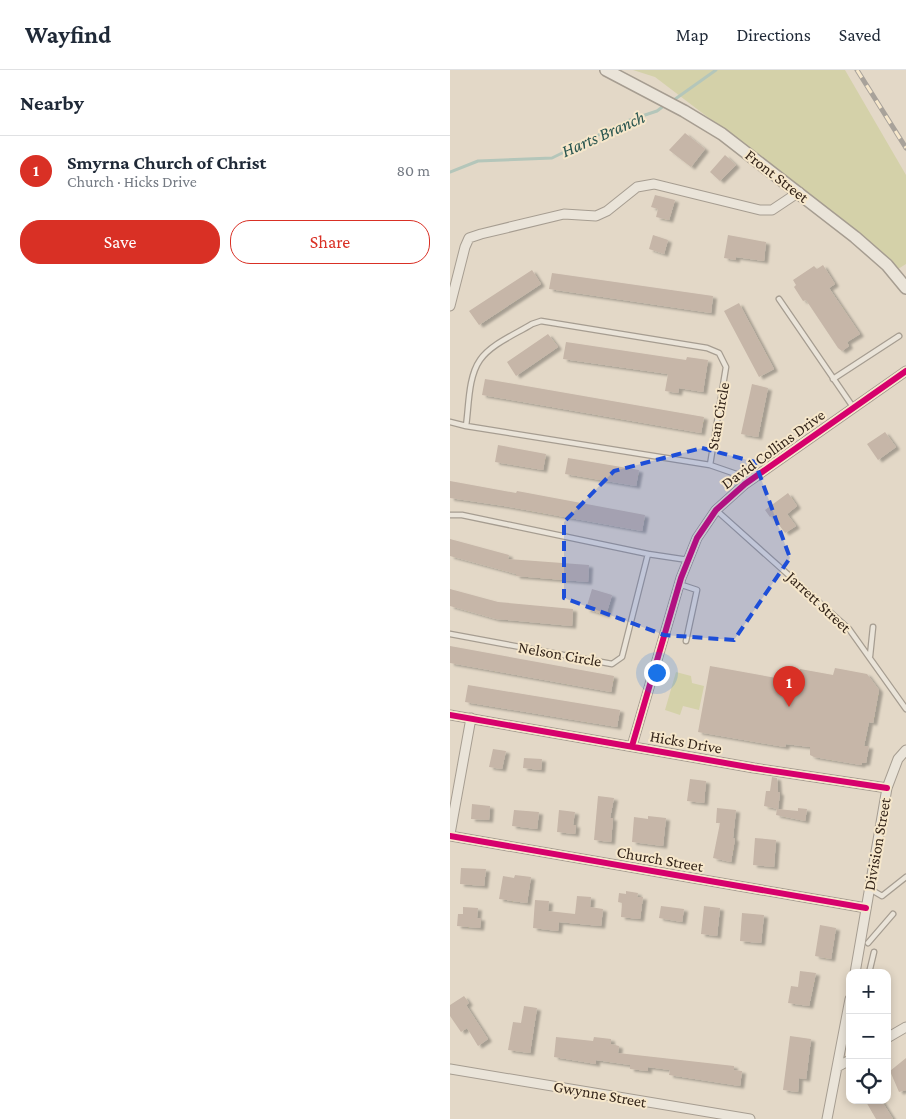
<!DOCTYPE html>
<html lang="en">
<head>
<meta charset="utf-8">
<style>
	body { margin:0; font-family:"Crimson Pro",serif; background:#f6f6f7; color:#1f2937 }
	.controls { position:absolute; right:15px; bottom:15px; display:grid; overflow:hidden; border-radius:10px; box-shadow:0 2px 8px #0003 }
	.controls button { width:45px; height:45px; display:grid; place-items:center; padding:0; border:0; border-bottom:1px solid #e0e1e3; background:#fff; color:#1f2937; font:25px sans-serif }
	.you { position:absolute; left:206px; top:602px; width:18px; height:18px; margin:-12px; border:4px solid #fff; border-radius:50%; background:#1a73e8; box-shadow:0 0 0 8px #1a73e833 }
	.badge { display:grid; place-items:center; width:32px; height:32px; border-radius:50%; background:#d93025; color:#fff; font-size:16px; font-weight:700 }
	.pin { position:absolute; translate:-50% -41px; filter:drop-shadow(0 1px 2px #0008) }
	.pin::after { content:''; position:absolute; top:26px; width:18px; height:15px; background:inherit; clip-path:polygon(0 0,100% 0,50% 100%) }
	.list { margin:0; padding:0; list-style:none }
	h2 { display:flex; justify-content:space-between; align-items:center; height:65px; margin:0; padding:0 20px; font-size:21px }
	h2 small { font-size:16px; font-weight:400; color:#747a83 }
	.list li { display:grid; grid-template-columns:32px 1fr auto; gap:15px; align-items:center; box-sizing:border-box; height:70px; padding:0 20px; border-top:1px solid #e0e1e3 }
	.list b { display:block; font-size:19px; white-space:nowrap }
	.list p { margin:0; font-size:16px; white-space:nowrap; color:#747a83 }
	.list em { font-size:16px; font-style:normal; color:#747a83 }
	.actions { display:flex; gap:10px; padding:15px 20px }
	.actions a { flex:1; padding:11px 0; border:1px solid #d93025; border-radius:20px; text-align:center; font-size:18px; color:#d93025 }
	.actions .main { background:#d93025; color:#fff }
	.icon { flex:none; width:28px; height:28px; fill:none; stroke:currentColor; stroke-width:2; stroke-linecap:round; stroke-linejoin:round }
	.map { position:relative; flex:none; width:456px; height:1049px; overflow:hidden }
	header { display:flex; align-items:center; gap:30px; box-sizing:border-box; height:70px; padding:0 25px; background:#fff; border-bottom:1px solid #e0e1e3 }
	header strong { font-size:24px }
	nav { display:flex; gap:28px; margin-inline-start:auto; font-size:18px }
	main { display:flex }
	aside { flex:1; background:#fff }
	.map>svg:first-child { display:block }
	.green { fill:#d4d1a9 }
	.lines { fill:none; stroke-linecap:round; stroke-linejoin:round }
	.stream { stroke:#b4c6ba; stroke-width:3 }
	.building { fill:#c6b6a8; filter:url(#shadow) }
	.service-casing { stroke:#a69d91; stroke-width:7 }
	.minor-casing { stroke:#a69d91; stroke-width:11 }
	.tertiary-casing { stroke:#a69d91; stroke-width:14 }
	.service { stroke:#eae4d9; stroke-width:4.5 }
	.minor { stroke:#eae4d9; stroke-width:9 }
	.tertiary { stroke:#eae4d9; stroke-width:11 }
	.rail-casing { stroke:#a8a29a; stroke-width:5 }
	.rail { stroke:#f6e7cb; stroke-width:3; stroke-dasharray:9; stroke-linecap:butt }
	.cycleway-casing { stroke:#f6e7cb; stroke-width:9 }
	.cycleway { stroke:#d6006c; stroke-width:6 }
	.marked { fill:#1d4ed8; fill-opacity:0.2; stroke:#1d4ed8; stroke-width:4; stroke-dasharray:10 6; stroke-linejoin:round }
	.labels { text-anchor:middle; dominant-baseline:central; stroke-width:4; stroke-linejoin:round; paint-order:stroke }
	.street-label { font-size:16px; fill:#34251a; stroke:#f6e7cb }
	.water-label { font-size:18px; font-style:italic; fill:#29554f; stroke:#f6e7cb }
</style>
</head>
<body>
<header>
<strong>Wayfind</strong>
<nav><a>Map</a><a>Directions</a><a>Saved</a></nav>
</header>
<main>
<aside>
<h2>Nearby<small></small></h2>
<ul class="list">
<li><span class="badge">1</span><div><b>Smyrna Church of Christ</b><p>Church · Hicks Drive</p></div><em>80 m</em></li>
</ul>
<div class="actions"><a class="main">Save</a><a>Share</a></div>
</aside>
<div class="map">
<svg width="456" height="1049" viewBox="0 0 456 1049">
	<defs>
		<filter id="shadow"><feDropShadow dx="4" dy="2.5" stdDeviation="1" flood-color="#0004"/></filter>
	</defs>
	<rect width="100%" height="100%" fill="#e3d8c7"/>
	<path class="green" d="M183,0H395L456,105V194L448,199L415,167L205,7Z
		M226,602L241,606L242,613L254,616L249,640L233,636L230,645L215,640Z"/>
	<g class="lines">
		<path class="stream" d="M221,32L266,0
			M0,102L28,91L102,88L177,51L207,41L215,35"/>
	</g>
	<path class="building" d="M235,63L255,79L241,97L219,80Z
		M275,85L286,95L270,111L260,102Z
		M205,125L225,130L219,150L206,147L208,139L201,137Z
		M203,165L218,170L214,184L199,179Z
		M278,165L316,172L314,191L286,187V190L274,188Z
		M373,195L385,214L379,218L410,264L397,272L399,276L392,281L388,278L356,230L353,231L344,217L346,215L343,210L364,196L367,199Z
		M82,200L91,214L29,255L19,241Z
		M102,203L263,226L261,243L99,219Z
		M289,233L324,299L309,307L274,241Z
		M98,264L108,277L66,306L57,292Z
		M116,272L236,290L237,287L258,290L253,322L229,318L228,323L215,321L218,304L113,289Z
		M35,309L254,347L251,363L32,325Z
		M302,314L318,318L308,367L291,364Z
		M435,362L446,377L428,390L417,374Z
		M48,375L96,384L93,400L45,392Z
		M118,388L189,400L186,416L115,404Z
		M0,411L66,423L67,421L195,445L192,461L54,436L0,428Z
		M338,423L347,436L337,444L346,456L335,463L322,445L320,447L315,440Z
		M0,469L59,485L58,489L139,495L138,512L66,506V504L0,486Z
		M0,519L48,532L123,539L122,556L46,549L0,536Z
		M142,519L162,525L156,545L136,539Z
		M0,576L164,606L161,622L0,593Z
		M260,596L348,612L350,599L383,605L385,598L417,604L429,620L423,653L419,652L414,676H419L416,693H412L411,695L364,687L360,685V677L336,674L335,677L248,662Z
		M18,615L170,640L167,657L15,632Z
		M43,679L56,681L52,699L39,697Z
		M74,688L92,689L91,700L73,698Z
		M322,707L327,708L328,722L330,723L328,739L314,736L316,721H320Z
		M240,709L256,711L254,733L237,731Z
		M148,726L164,728L160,748H163L161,772L144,770Z
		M22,734L40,736L39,750L21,749Z
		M267,738L286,740L283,768L285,769L281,792L263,788L270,753H266Z
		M348,738L357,739L355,751L326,745L327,739L348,741Z
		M64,740L89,742L87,759L62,756Z
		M109,740L125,742L123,755H126L125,764L107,762Z
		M198,746L216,748L213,776L182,772L184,747L198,749Z
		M305,768L326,770L324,797L303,795Z
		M11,798L36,799L34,816L10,814Z
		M65,805L81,807L77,833L49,829L53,806L64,808Z
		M176,821L188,823L187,827H193L190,849L171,847L172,833L168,832L169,823L176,824Z
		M127,826L141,827L140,837L153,839L151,856L109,852L108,861L83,858L85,830L99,831L98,841L125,844Z
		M211,836L234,839L232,852L209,848Z
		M254,836L270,838L267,866L251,864Z
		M13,837L28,838L27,848H31L30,858L7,856L8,844H13Z
		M292,843L314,845L311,873L290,871Z
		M370,855L386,858L381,889L365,886Z
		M350,901L366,903L359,936L338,933L341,916L348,917Z
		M14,926L19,933L16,935L38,969L28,976L17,958L11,962L0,946V935Z
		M74,936L87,938L80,983L58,980L63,952L71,953Z
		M340,966L361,969L356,1009L349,1008L348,1022L333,1020Z
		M106,967L143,971L144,967L161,969V974L169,976L168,983L284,996V1000L292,1001L290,1016L219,1005L220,1000L198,997V1001L180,999V995L146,990V994L104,987Z
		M456,988V1020L449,1022L440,1001Z
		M415,1030H431L443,1049H426Z"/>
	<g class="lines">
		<g class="service-casing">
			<path id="service" d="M329,229L403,337
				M383,309L449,266
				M0,352L16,356L260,395L276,297L269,283L257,278L91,251L82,254C66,264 41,274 30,290C18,307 19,336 16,356
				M260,395L289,405L295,414
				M266,440L399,559L456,639
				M0,445H12L198,484L238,490
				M229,514L247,520L236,571
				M0,564L162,594L172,587L198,484
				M420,586L423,557
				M420,819L432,826L456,807
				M418,873L443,844
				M419,903L424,882"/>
		</g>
		<g class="minor-casing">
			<path id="minor" d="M0,236L15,177L19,168L31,164L114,144L146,146L157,141L187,117L204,114L310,140H322L349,122
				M0,645L304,698L437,718
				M182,676L231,508L247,468L266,440L295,414L456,301
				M0,764L21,648
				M0,766L416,838
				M405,903L437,718L448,689L456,680
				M437,968L456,957
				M387,997L400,990
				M0,999L300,1049
				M377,1049L400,929"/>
		</g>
		<g class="tertiary-casing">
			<path id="tertiary" d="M156,0L234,41L272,64L405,167L437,195L456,218"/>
		</g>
		<use href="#service" class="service"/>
		<use href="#minor" class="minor"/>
		<use href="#tertiary" class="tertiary"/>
		<g class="rail-casing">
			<path id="rail" d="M407,0L456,78"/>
		</g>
		<use href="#rail" class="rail"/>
		<g class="cycleway-casing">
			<path id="cycleway" d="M0,645L304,698L437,718
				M182,676L231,508L247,468L266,440L295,414L456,301
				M0,766L416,838"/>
		</g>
		<use href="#cycleway" class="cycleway"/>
	</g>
	<path class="marked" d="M252,378L305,392L340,488L284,570L214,565L114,528V452L164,401Z"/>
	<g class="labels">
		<g class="street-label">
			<text transform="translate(327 106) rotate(38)">Front Street</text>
			<text transform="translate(268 346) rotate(-80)">Stan Circle</text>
			<text transform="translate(323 379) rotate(-36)">David Collins Drive</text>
			<text transform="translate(369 532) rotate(43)">Jarrett Street</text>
			<text transform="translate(110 584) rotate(10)">Nelson Circle</text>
			<text transform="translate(236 672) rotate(10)">Hicks Drive</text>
			<text transform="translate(427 774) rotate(-80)">Division Street</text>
			<text transform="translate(210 789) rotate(10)">Church Street</text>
			<text transform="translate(150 1024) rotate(10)">Gwynne Street</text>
		</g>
		<g class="water-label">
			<text transform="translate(153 64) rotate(-24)">Harts Branch</text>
		</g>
	</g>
</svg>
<div class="controls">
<button>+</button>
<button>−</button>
<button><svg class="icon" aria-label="locate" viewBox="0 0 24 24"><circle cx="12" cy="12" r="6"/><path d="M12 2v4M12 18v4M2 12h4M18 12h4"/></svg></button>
</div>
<div class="you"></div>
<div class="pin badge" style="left:339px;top:637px">1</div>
</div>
</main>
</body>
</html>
